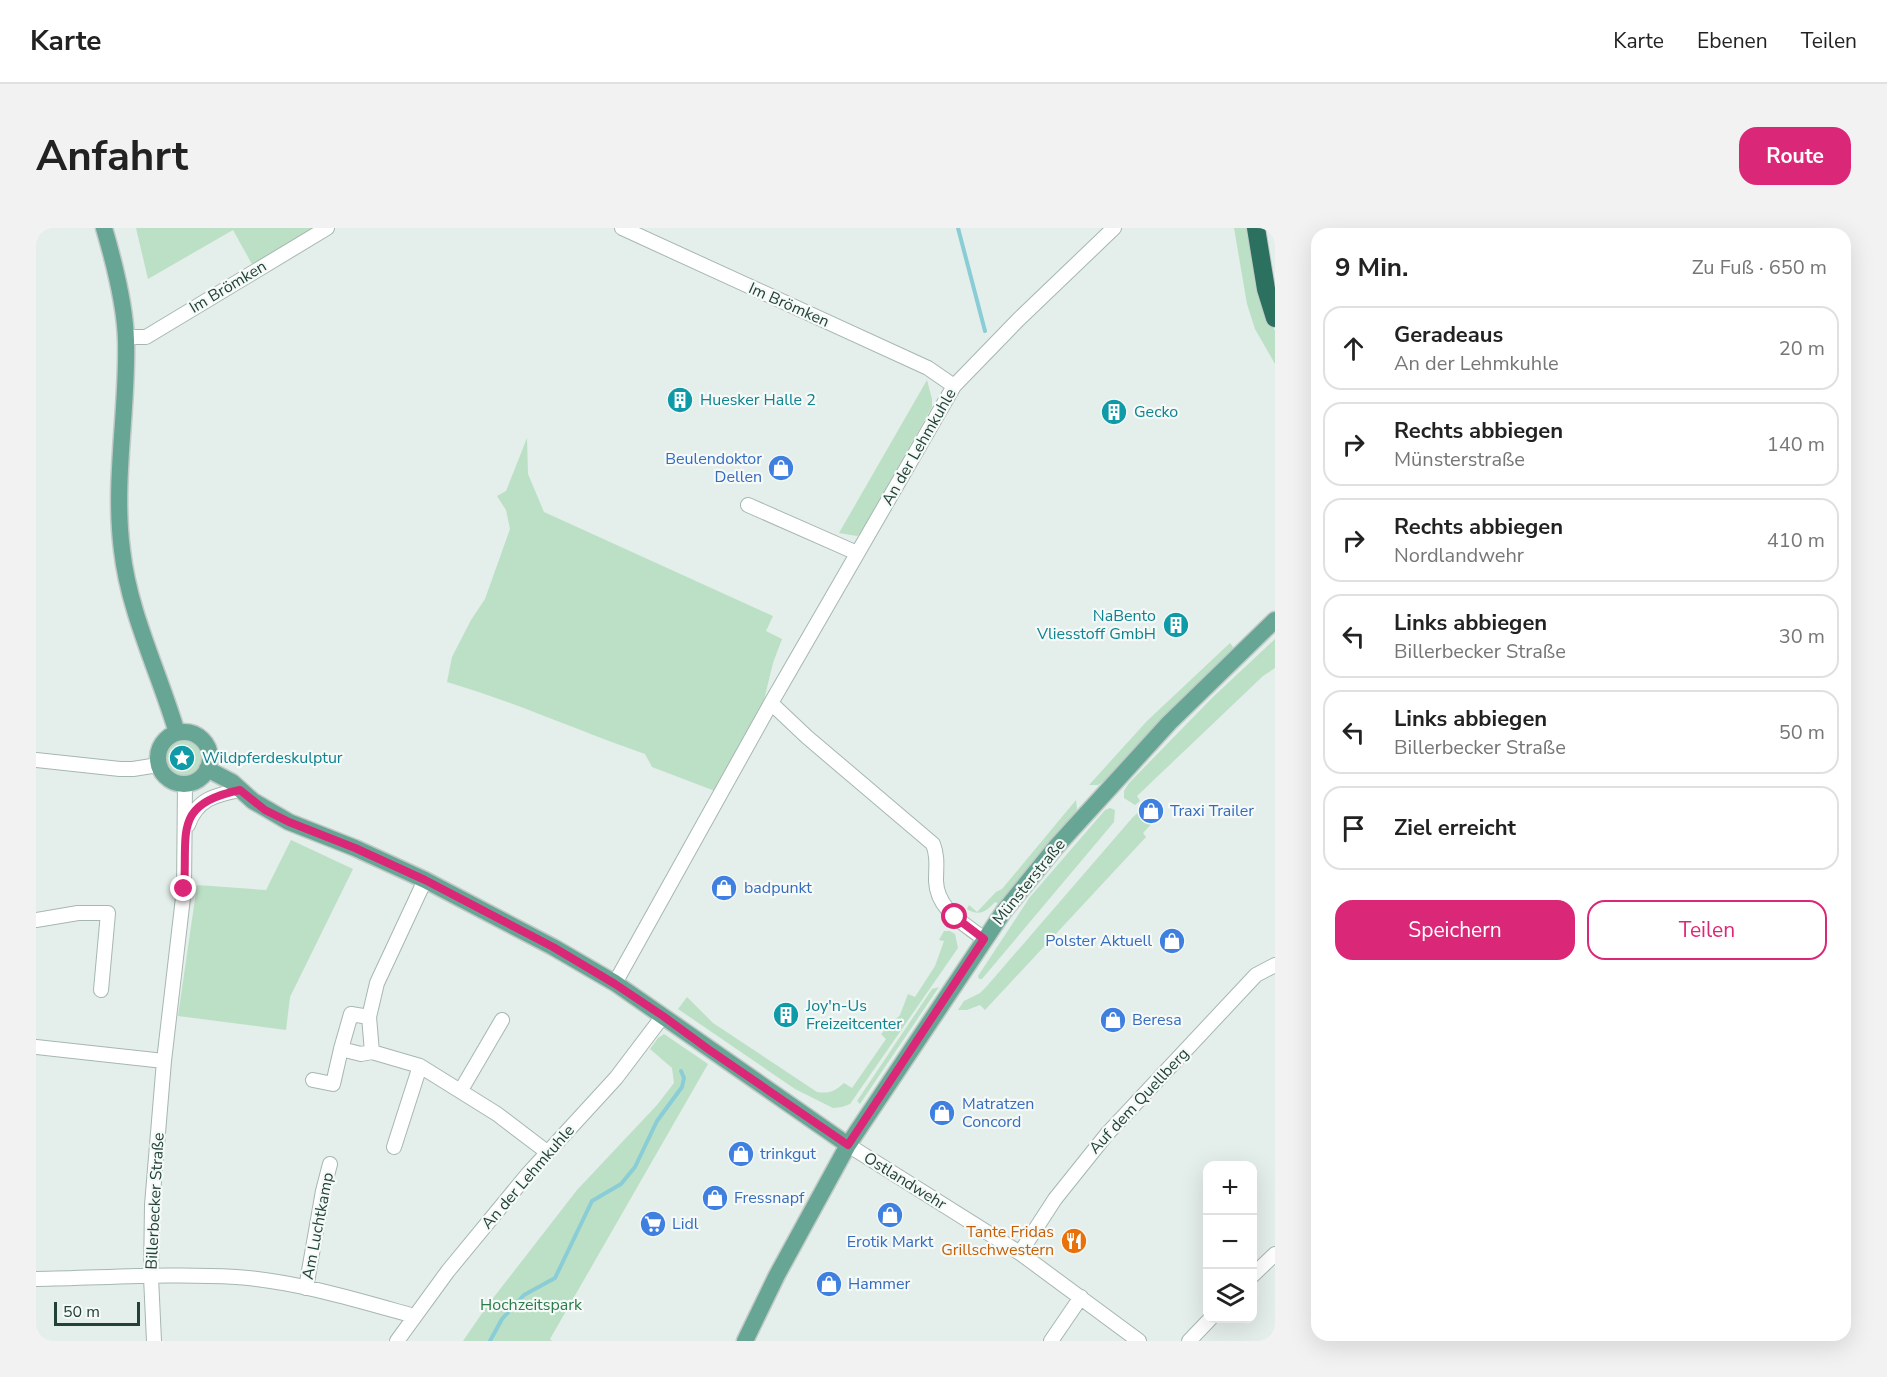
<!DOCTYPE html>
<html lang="de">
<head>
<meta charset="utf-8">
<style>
	body { margin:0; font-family:"Nunito Sans",sans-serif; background:#f2f2f2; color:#222 }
	.controls { position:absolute; right:18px; bottom:18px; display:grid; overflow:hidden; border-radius:12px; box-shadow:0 6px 24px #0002 }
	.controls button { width:54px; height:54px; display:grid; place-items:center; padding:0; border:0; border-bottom:2px solid #e0e0e0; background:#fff; color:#222; font:30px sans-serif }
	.scale { position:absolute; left:18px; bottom:15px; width:86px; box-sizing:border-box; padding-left:6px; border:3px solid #224238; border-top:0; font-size:16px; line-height:21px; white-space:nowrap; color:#224238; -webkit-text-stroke:4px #f5faf8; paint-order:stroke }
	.stop { position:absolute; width:18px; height:18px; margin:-14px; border:4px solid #db2777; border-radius:50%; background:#fff }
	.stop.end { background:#db2777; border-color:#fff; box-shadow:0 2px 6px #0008 }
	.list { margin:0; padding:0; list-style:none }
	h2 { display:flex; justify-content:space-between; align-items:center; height:78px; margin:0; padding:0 24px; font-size:26px }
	h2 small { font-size:20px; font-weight:400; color:#767676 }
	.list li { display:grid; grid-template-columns:39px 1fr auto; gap:18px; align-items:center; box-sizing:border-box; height:84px; margin:0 12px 12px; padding:0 12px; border:2px solid #e0e0e0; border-radius:18px }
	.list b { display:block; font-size:22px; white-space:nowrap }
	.list p { margin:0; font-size:20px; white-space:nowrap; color:#767676 }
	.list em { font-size:20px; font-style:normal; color:#767676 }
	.actions { display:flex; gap:12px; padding:18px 24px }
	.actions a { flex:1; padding:14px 0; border:2px solid #db2777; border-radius:18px; text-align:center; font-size:21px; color:#db2777 }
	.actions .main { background:#db2777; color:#fff }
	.icon { flex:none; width:33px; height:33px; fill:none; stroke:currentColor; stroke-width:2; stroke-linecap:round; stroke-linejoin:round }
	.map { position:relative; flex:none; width:1239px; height:1113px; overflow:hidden; border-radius:18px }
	header { display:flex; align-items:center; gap:36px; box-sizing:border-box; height:84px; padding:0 30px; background:#fff; border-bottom:2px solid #e0e0e0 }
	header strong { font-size:28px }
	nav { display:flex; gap:33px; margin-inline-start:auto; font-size:21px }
	.intro { display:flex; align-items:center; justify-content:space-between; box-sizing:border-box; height:144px; padding:0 36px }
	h1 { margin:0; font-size:42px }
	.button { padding:15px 27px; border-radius:18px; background:#db2777; color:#fff; font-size:21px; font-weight:700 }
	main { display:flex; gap:36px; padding:0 36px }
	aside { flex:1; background:#fff; border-radius:18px; box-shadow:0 6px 24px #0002 }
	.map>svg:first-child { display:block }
	.green { fill:#bce0c5 }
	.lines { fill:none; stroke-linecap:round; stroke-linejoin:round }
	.stream { stroke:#8acdd6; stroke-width:4 }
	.minor-casing { stroke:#a6b7b1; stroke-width:16 }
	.major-casing { stroke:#c1cac7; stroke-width:19 }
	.highway-casing { stroke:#c1cac7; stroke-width:20 }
	.minor { stroke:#fff; stroke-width:14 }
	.major { stroke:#67a694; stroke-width:16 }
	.highway { stroke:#2c7060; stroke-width:18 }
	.route { stroke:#db2777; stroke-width:8 }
	.labels { text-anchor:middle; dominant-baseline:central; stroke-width:4.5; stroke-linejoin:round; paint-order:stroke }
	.street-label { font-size:16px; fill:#224238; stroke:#f5faf8 }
	.culture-label { font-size:16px; fill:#0d838f; stroke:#f5faf8; text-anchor:start }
	.shop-label { font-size:16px; fill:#366cbe; stroke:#f5faf8; text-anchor:start }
	.food-label { font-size:16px; fill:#c56008; stroke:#f5faf8; text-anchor:end }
	.park-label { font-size:16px; fill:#2a7b47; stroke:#f5faf8 }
</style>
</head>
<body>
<header>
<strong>Karte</strong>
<nav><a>Karte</a><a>Ebenen</a><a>Teilen</a></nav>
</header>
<div class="intro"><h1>Anfahrt</h1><a class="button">Route</a></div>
<main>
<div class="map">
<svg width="1239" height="1113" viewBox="0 0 1239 1113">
	<rect width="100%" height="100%" fill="#e4eeea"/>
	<path class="green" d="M100,0H282L217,38L197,2L112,51Z
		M1198,0H1214L1230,82L1239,103V136L1219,101L1211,76Z
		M891,152L896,171V179L825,305L821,308L803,305Z
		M491,210L492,246L508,284L737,388L730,403L746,411L737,435L727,476L679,563L616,539L609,526C542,503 479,474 411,454L416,429L435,392L449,371L474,301L470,282L461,268L470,263Z
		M1239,411V440L1227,448L1101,568L1104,573L1099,577L1088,570V563L1093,555L1177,469Z
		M1194,415L1197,419L1194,425L1071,551L1062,557H1053L1111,493Z
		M128 530a19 19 0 1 1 38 0a19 19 0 1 1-38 0Z
		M1040,572L1041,581L1038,588L963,676L959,674C951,683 943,689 931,681L933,677L941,684L960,664L966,661Z
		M1109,579L1119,592L1107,605L1110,609L949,782L944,777L931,782H922L928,773L944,765L951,758L1097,589Z
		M1074,580L1079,582L1078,594L946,751H943L942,748L994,669L1069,582Z
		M255,612L317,641L254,769L250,802L142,788L161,657L230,662Z
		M908,703H914L919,706L922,720L814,876L806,879L797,880L759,861L642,781L651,769L677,795L781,864C794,866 799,863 808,855L816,860L850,811L845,806L864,787L872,766L879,769L899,738L908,713L903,712Z
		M903,759L824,876L821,873L896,761Z
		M628,806L672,836L514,1111L516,1113H427L451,1078L541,962L621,877L638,855L636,840L614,821L622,810Z"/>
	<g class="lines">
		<path class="stream" d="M922,0L949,103
			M454,1113L466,1091L488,1067L519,1050L556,973L585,956L599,939L621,893L646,859L648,850L645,843"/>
		<g class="minor-casing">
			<path id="minor" d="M586,0L892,140L918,158
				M90,109H110L291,0
				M712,277L821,325
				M735,475L771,509L897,616C902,629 900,639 900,653C901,682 928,695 948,711
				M0,532L84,541H97L122,537
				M152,597C161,571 179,567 204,562
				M389,652L341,755L333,789L336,824L384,838L461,886L511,924
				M0,692L42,685H72L65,762
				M579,755L735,475L918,158L982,92L1078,0
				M333,789L315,786L305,821L325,826L336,824
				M0,819L128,833
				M277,852L297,856L305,821
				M425,862L466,792
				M812,917L984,1025L1103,1113
				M358,919L384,838
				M984,1025L1019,971L1071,906L1220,747L1239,737
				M1216,1048L1239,1026
				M0,1051C67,1050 134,1045 200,1049C259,1053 321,1072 378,1088
				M270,1060L287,963L294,936
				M118,1113L115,1049L116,977L128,833L148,661L149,556
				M361,1113L412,1043L491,947L580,850L627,788
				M1015,1113L1045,1069
				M1153,1113L1175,1090"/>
		</g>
		<g class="major-casing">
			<path id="major" d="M68,0C78,34 89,76 90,112C92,181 77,253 86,322C93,385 123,444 141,505
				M122 530a26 26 0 1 1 52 0a26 26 0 1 1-52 0Z
				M171,541L196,554L217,573L253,594L319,620L389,652L517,719L579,755L812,917
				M709,1113L741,1047L812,917L968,683L1019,620L1133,495L1239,392"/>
		</g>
		<g class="highway-casing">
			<path id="highway" d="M1220,0L1230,61L1239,90"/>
		</g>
		<use href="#minor" class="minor"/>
		<use href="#major" class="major"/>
		<use href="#highway" class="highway"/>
	</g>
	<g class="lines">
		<path class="route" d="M148,661C152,605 136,576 204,562L229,582L253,594L319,620L389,652L517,719L579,756L627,788L672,821L812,917L948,711L919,689"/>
	</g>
	<defs>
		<g id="building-disc" transform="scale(1.35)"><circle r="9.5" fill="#0f9aa8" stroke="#f5faf8"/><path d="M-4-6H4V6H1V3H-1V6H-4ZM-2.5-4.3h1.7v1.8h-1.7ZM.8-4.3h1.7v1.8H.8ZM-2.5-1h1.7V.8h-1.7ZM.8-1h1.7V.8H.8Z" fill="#fff"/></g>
		<g id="shop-disc" transform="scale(1.35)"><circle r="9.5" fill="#3f7fe0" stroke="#f5faf8"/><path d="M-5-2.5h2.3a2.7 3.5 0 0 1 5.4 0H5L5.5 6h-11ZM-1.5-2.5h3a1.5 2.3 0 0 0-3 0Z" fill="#fff"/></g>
		<g id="sight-disc" transform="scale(1.35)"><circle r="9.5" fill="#0f9aa8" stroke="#f5faf8"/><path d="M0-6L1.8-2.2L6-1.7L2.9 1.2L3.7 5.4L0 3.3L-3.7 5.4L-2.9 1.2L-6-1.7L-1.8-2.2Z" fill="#fff"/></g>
		<g id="supermarket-disc" transform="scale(1.35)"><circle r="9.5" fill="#3f7fe0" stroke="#f5faf8"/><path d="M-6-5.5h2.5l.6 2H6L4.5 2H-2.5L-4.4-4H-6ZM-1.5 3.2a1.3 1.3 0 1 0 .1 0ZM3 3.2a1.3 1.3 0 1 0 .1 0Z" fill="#fff"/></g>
		<g id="restaurant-disc" transform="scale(1.35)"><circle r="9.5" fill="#e8710a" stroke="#f5faf8"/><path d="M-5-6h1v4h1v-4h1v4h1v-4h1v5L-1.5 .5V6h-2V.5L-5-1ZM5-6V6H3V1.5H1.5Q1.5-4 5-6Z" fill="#fff"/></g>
	</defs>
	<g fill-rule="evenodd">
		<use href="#building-disc" x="644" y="172"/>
		<use href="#building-disc" x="1078" y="184"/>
		<use href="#shop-disc" x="745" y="240"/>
		<use href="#building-disc" x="1140" y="397"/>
		<use href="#sight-disc" x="146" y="530"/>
		<use href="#shop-disc" x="1115" y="583"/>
		<use href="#shop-disc" x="688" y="660"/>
		<use href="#shop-disc" x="1136" y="713"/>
		<use href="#building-disc" x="750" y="787"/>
		<use href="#shop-disc" x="1077" y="792"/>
		<use href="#shop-disc" x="906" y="885"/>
		<use href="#shop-disc" x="705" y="926"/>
		<use href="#shop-disc" x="679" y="970"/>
		<use href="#shop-disc" x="854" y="987"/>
		<use href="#supermarket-disc" x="617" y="996"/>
		<use href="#restaurant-disc" x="1038" y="1013"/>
		<use href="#shop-disc" x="793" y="1056"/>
	</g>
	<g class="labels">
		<g class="street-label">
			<text transform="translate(192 59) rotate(-31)">Im Brömken</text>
			<text transform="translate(753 77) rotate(24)">Im Brömken</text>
			<text transform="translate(883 219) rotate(-60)">An der Lehmkuhle</text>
			<text transform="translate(993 654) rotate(-51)">Münsterstraße</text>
			<text transform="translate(1103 873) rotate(-47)">Auf dem Quellberg</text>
			<text transform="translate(492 949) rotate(-49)">An der Lehmkuhle</text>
			<text transform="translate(869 953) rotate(32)">Ostlandwehr</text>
			<text transform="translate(119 973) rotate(-87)">Billerbecker Straße</text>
			<text transform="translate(282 998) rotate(-79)">Am Luchtkamp</text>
		</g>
		<g class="culture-label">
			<text x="664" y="172">Huesker Halle 2</text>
			<text x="1098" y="184">Gecko</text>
			<text x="1120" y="388" text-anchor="end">NaBento<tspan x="1120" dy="18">Vliesstoff GmbH</tspan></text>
			<text x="166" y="530">Wildpferdeskulptur</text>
			<text x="770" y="778">Joy'n-Us<tspan x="770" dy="18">Freizeitcenter</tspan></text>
		</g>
		<g class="shop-label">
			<text x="726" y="231" text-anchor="end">Beulendoktor<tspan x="726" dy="18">Dellen</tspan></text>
			<text x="1134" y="583">Traxi Trailer</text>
			<text x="708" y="660">badpunkt</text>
			<text x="1116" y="713" text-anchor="end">Polster Aktuell</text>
			<text x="1096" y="792">Beresa</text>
			<text x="926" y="876">Matratzen<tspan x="926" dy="18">Concord</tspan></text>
			<text x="724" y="926">trinkgut</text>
			<text x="698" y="970">Fressnapf</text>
			<text x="636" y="996">Lidl</text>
			<text x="854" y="1014" text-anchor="middle">Erotik Markt</text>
			<text x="812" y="1056">Hammer</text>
		</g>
		<g class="food-label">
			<text x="1018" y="1004">Tante Fridas<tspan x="1018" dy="18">Grillschwestern</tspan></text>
		</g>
		<g class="park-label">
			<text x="495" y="1077">Hochzeitspark</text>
		</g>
	</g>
</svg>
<div class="controls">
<button>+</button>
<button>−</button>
<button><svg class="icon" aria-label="layers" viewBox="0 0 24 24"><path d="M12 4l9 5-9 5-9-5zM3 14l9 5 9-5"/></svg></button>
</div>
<div class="scale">50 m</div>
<div class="stop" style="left:919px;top:689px"></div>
<div class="stop end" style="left:148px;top:661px"></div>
</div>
<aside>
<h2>9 Min.<small>Zu Fuß · 650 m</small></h2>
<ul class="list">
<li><svg class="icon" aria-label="ahead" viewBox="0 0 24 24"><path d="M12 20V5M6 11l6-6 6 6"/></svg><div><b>Geradeaus</b><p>An der Lehmkuhle</p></div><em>20 m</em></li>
<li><svg class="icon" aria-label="right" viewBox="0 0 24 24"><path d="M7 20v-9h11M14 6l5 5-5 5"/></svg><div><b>Rechts abbiegen</b><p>Münsterstraße</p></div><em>140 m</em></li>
<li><svg class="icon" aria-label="right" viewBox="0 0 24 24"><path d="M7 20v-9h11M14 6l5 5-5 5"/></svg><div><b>Rechts abbiegen</b><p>Nordlandwehr</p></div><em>410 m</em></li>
<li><svg class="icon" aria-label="left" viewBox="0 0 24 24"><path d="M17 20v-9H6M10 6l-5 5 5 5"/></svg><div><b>Links abbiegen</b><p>Billerbecker Straße</p></div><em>30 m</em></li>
<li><svg class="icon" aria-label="left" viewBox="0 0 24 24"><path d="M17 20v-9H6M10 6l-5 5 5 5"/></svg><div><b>Links abbiegen</b><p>Billerbecker Straße</p></div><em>50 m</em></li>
<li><svg class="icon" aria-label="arrive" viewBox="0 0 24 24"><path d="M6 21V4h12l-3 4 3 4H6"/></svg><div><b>Ziel erreicht</b></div></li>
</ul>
<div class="actions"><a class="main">Speichern</a><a>Teilen</a></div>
</aside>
</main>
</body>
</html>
